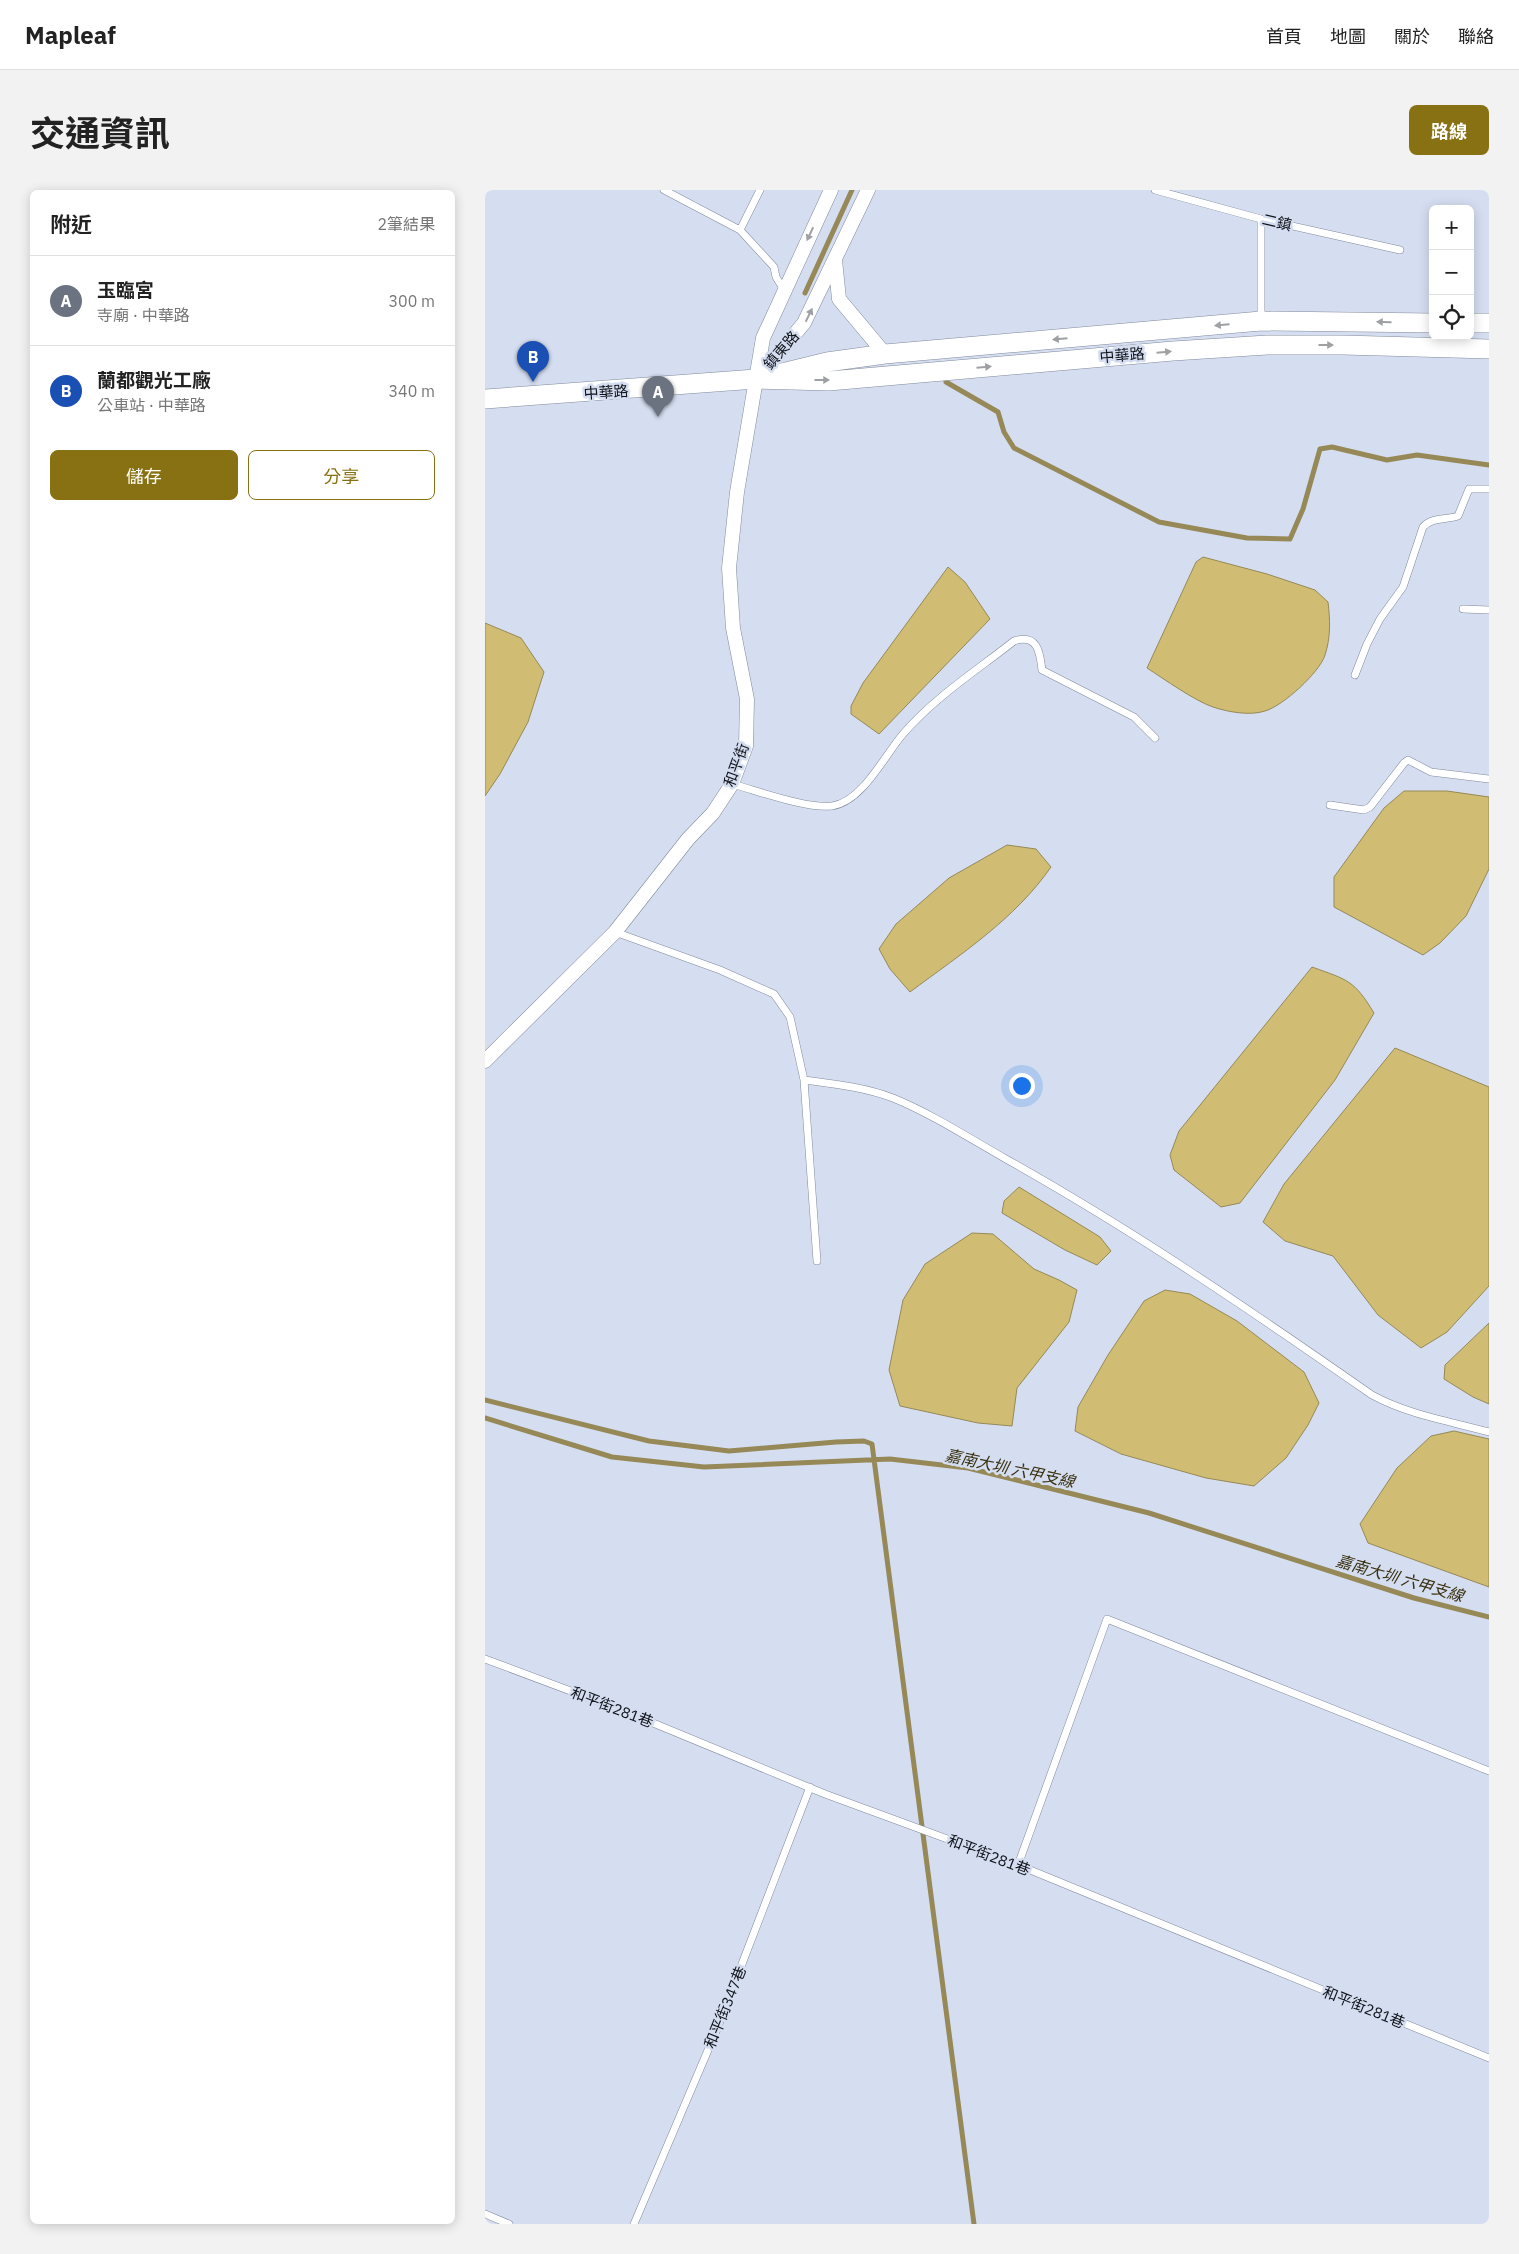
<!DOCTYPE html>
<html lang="zh-TW">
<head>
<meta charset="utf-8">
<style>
	body { margin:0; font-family:"IBM Plex Sans","Noto Sans TC",sans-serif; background:#f2f2f2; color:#222 }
	.controls { position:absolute; right:15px; top:15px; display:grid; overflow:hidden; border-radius:8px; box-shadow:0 2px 12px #0003 }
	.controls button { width:45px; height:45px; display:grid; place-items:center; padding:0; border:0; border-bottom:1px solid #e0e0e0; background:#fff; color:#222; font:25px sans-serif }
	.you { position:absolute; left:536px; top:895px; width:18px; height:18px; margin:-12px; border:4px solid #fff; border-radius:50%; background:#1a73e8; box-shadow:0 0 0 8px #1a73e833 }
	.badge { display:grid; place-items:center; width:32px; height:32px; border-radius:50%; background:#877112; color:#fff; font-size:16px; font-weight:700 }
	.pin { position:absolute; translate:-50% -41px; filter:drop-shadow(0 1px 2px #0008) }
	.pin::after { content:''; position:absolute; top:26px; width:18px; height:15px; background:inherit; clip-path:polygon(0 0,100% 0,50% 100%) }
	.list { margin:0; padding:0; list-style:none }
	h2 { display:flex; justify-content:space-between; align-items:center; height:65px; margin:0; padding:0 20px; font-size:21px }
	h2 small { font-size:16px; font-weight:400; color:#767676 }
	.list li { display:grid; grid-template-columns:32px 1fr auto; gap:15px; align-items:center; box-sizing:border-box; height:90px; padding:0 20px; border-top:1px solid #e0e0e0 }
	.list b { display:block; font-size:19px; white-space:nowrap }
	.list p { margin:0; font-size:16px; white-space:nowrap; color:#767676 }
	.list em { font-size:16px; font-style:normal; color:#767676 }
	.actions { display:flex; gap:10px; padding:15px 20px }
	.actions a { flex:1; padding:11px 0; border:1px solid #877112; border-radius:8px; text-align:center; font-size:18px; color:#877112 }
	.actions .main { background:#877112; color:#fff }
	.icon { flex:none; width:28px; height:28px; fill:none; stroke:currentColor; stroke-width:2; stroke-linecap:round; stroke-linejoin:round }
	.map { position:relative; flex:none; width:1004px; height:2034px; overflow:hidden; border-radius:8px }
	header { display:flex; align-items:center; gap:30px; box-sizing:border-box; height:70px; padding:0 25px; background:#fff; border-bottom:1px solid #e0e0e0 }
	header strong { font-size:24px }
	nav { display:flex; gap:28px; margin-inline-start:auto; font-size:18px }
	.intro { display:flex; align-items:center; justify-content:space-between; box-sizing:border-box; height:120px; padding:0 30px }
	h1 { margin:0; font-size:35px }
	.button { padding:12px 22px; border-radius:8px; background:#877112; color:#fff; font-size:18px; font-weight:700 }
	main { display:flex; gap:30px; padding:0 30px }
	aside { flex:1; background:#fff; border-radius:8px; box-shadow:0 2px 12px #0003 }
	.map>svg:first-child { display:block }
	.water { fill:#d0bc72; stroke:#968957 }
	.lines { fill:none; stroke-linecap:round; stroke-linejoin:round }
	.stream { stroke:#968957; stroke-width:5 }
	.lane-casing { stroke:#81899a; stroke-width:8 }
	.street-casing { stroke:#81899a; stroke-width:15 }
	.secondary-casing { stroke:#81899a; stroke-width:20 }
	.lane { stroke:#fff; stroke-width:7 }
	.street { stroke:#fff; stroke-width:14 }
	.secondary { stroke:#fff; stroke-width:19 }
	.oneway { fill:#9fa0a3 }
	.labels { text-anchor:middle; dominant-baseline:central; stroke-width:5; stroke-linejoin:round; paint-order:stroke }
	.street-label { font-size:15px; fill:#0f1218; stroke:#d5def1 }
	.water-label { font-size:16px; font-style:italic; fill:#3a3110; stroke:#d5def1 }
</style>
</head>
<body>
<header>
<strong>Mapleaf</strong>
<nav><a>首頁</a><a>地圖</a><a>關於</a><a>聯絡</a></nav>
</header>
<div class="intro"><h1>交通資訊</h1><a class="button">路線</a></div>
<main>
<aside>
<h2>附近<small>2筆結果</small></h2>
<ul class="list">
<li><span class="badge" style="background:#6b7280">A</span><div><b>玉臨宮</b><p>寺廟 · 中華路</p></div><em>300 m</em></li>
<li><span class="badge" style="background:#1a4fb4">B</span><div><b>蘭都觀光工廠</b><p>公車站 · 中華路</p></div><em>340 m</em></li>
</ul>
<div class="actions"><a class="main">儲存</a><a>分享</a></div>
</aside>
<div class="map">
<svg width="1004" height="2034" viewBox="0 0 1004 2034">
	<rect width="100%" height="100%" fill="#d5def1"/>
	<path class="water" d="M718,367L782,384L830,400L843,412C845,429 846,447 840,465C835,482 798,516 780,521C765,526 743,522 728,517C710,511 679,489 662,478L711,372Z
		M463,377L480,392L505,429L394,544L366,524V516L378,493Z
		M0,433L36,448L59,482L43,532L15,584L0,606Z
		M919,601H962L1004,607V679L981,726L955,753L938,765L849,717V687L899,618Z
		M522,655L551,659L566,677C530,729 476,764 425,802L405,779L394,759L411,734L464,688Z
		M827,777C863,790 869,790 889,823L850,890L755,1013L736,1017L689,980L685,965L694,941Z
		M910,858L1004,897V1096L962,1142L936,1158L893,1125L848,1066L800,1051L778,1032L799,994Z
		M534,997L615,1047L626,1061L612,1075L580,1060L517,1023L519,1011Z
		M487,1043L508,1044L549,1079L574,1090L592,1100L584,1132L532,1198L527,1236L493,1233L415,1216L404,1180L418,1110L440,1074Z
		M680,1100L705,1104L752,1131L819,1182L834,1213L823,1235L801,1268L769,1296L721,1288L636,1264L590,1241L593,1217L623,1165L659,1111Z
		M1004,1133V1214L988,1207L959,1189L960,1175Z
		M969,1241L1004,1249V1397L883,1353L875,1334L912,1278L946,1246Z"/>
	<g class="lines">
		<path class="stream" d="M320,103L367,0
			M461,192L513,222L519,242L529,258L674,332L762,348L805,349L818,319L835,259L847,257L902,270L932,265L1004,275
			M0,1210L164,1251L244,1261L351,1252L379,1251L387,1254L489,2034
			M0,1228L127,1267L219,1277L405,1269L483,1278L664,1323L929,1408L1004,1427"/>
		<g class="lane-casing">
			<path id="lane" d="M179,0L255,40L289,77L291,87L299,100
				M670,0L776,29L915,60
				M255,40L275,0
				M776,131V29
				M978,419L1004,420
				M870,485L882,454L895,429L918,397L938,337C947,327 961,330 973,326L984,299H1004
				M247,594C273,601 322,619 347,616C377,612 400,565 418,544C450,507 491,481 529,451C553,443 555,463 557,480L649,527L670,548
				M845,615L879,620L885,617L919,573L923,570L946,582L1004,589
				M130,742L235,780L289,804L305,827L319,890L332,1071
				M319,890C349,894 379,897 408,908C447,924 484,948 521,969C648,1040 768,1122 887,1205C924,1225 964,1231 1004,1242
				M0,1469L139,1521L340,1604L533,1675L1004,1868
				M533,1675L622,1429L1004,1581
				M0,2024L24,2034
				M149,2034L232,1839L325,1597"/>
		</g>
		<g class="street-casing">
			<path id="street" d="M350,70L354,109L400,164
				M272,189L319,133L383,0
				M0,871L130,742L203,649L228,623L247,594L261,556L262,509L248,438L244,378L252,302L278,148L346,0"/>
		</g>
		<g class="secondary-casing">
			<path id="secondary" d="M985,133H1004
				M297,183L342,172L400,164L776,131L948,133
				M0,209L271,189L344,191L688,161L782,155H858L1004,159"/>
		</g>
		<use href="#lane" class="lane"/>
		<use href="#street" class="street"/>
		<use href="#secondary" class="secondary"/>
	</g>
	<defs><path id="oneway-solid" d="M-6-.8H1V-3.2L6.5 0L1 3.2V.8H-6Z" transform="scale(1.25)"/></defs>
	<g class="oneway">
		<use href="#oneway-solid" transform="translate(325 44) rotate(115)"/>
		<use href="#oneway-solid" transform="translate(324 125) rotate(-64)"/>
		<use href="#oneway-solid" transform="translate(899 132) rotate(-179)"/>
		<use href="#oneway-solid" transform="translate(737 135) rotate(175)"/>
		<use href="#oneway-solid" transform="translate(575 149) rotate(175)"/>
		<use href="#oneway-solid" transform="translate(841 155)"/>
		<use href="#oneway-solid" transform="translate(679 162) rotate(-5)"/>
		<use href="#oneway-solid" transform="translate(499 177) rotate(-5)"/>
		<use href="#oneway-solid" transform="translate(337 190)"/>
	</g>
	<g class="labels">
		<g class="street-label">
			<text transform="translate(792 32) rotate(13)">二鎮</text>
			<text transform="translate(296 160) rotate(-49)">鎮東路</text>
			<text transform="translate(637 165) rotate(-5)">中華路</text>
			<text transform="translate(121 202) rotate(-4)">中華路</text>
			<text transform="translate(251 575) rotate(-70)">和平街</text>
			<text transform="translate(127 1517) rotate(21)">和平街281巷</text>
			<text transform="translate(504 1665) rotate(21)">和平街281巷</text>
			<text transform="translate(240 1817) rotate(-68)">和平街347巷</text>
			<text transform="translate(879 1817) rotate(22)">和平街281巷</text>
		</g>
		<g class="water-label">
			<text transform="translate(525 1278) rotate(12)">嘉南大圳 六甲支線</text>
			<text transform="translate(915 1388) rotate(16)">嘉南大圳 六甲支線</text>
		</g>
	</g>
</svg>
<div class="controls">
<button>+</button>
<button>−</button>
<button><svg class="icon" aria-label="locate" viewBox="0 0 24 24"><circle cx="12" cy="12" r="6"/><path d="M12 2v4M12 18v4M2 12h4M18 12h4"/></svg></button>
</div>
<div class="you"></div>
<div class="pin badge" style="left:173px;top:227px;background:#6b7280">A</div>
<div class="pin badge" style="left:48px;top:192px;background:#1a4fb4">B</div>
</div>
</main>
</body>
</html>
